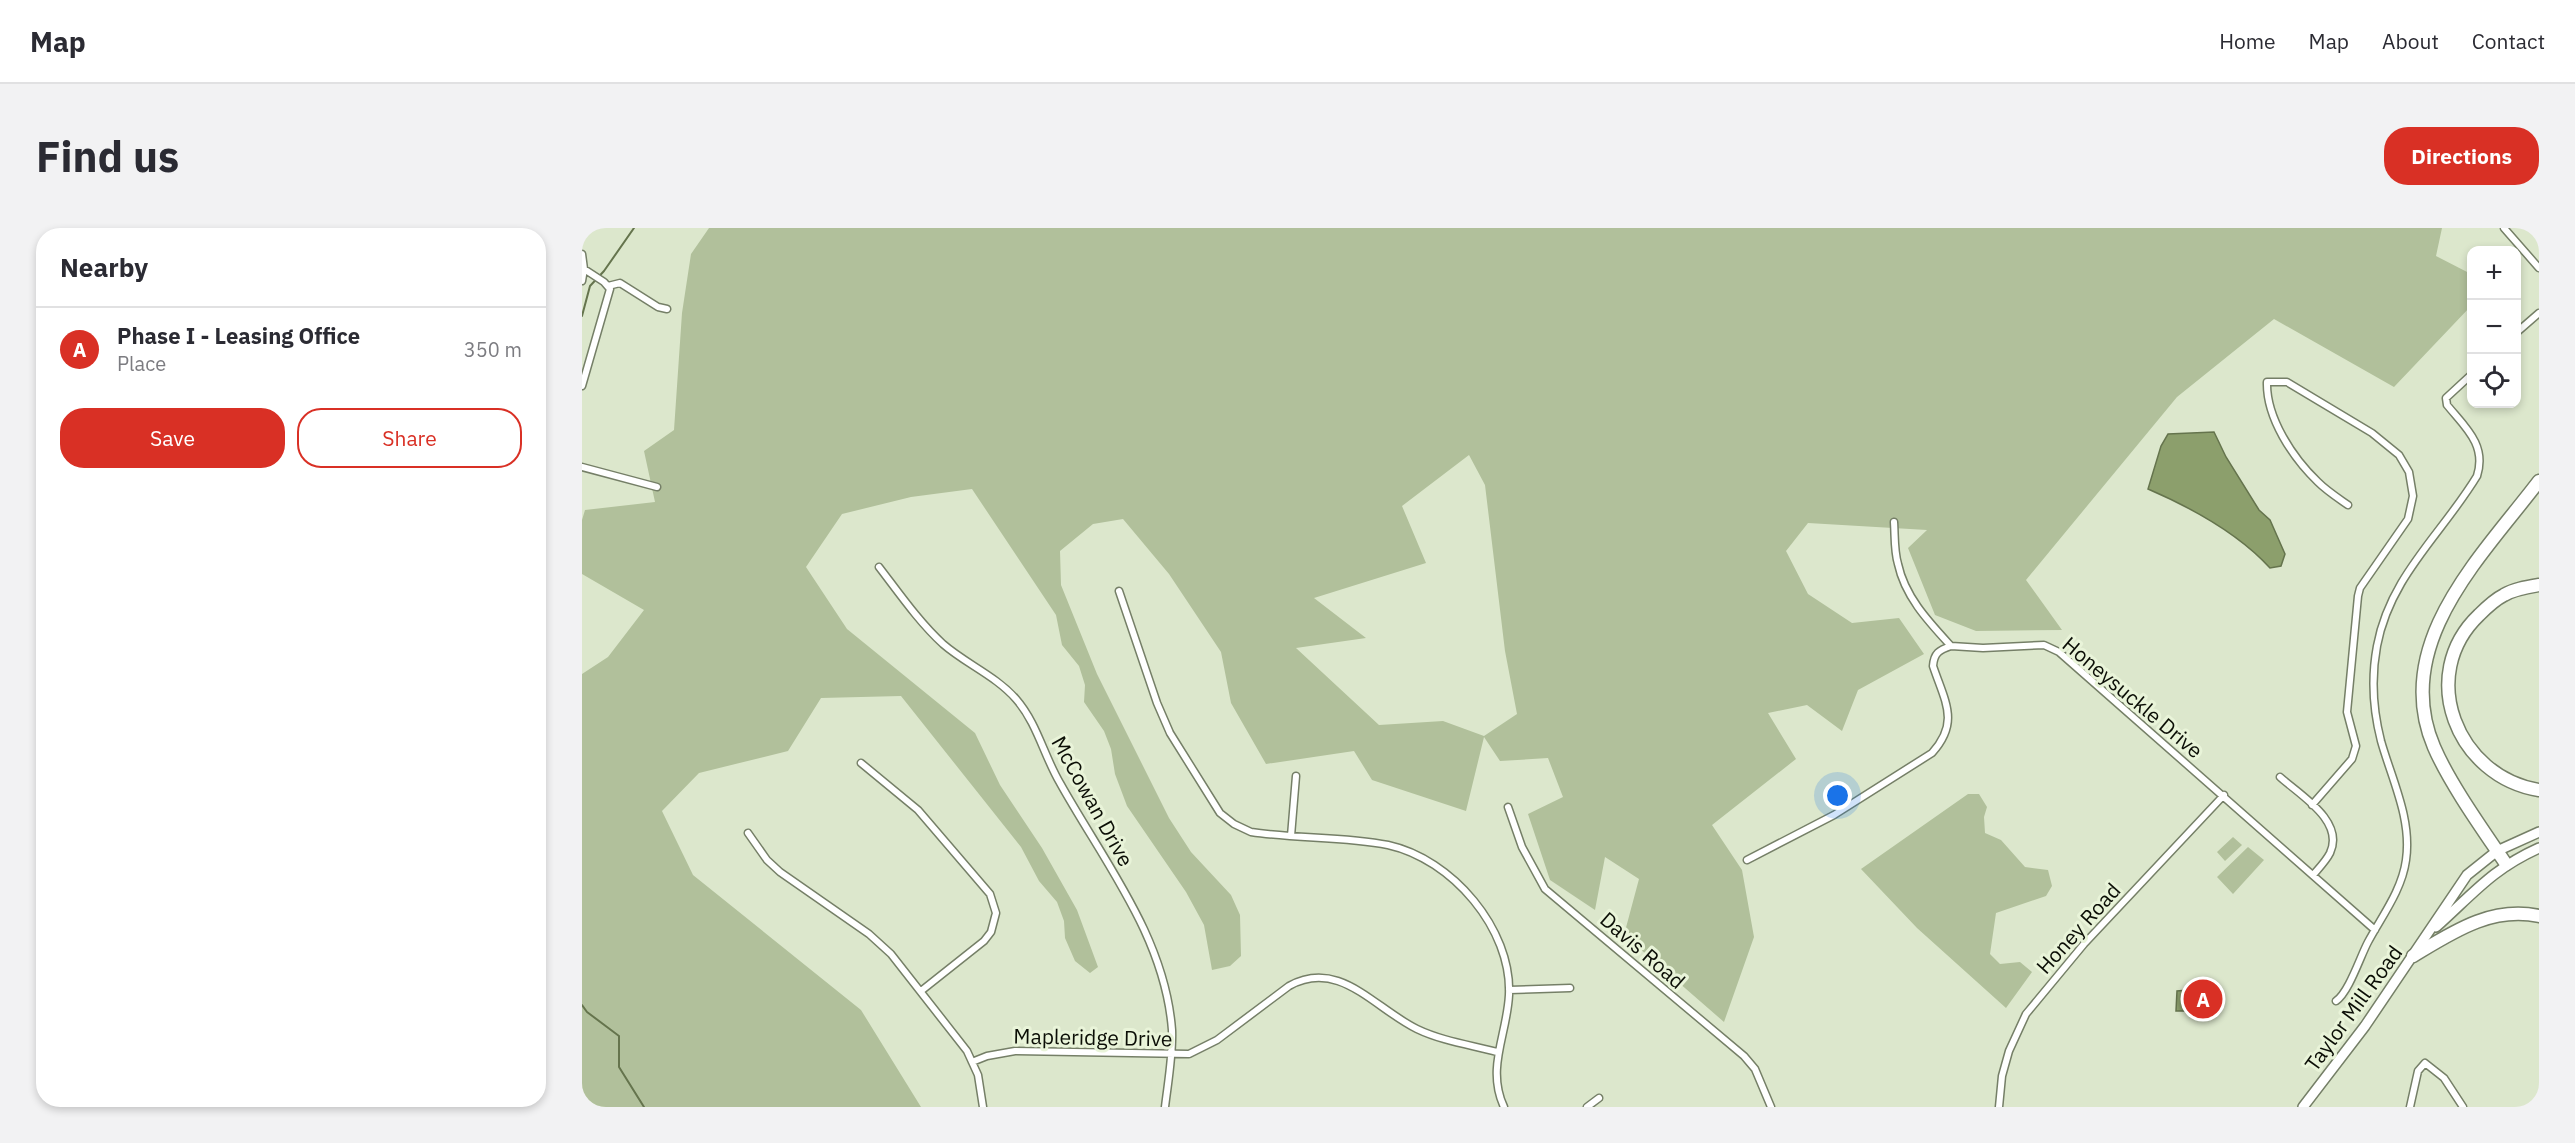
<!DOCTYPE html>
<html lang="en">
<head>
<meta charset="utf-8">
<style>
	body { margin:0; font-family:"IBM Plex Sans",sans-serif; background:#f2f2f3; color:#2b2b33 }
	.controls { position:absolute; right:18px; top:18px; display:grid; overflow:hidden; border-radius:12px; box-shadow:0 3px 9px #0003 }
	.controls button { width:54px; height:54px; display:grid; place-items:center; padding:0; border:0; border-bottom:2px solid #e1e1e2; background:#fff; color:#2b2b33; font:30px sans-serif }
	.you { position:absolute; left:1256px; top:568px; width:21px; height:21px; margin:-15px; border:4px solid #fff; border-radius:50%; background:#1a73e8; box-shadow:0 0 0 9px #1a73e833 }
	.badge { display:grid; place-items:center; width:39px; height:39px; border-radius:50%; background:#d93025; color:#fff; font-size:20px; font-weight:700 }
	.pin { position:absolute; translate:-50% -50%; border:3px solid #fff; box-shadow:0 2px 6px #0006 }
	.list { margin:0; padding:0; list-style:none }
	h2 { display:flex; justify-content:space-between; align-items:center; height:78px; margin:0; padding:0 24px; font-size:26px }
	h2 small { font-size:20px; font-weight:400; color:#7c7c81 }
	.list li { display:grid; grid-template-columns:39px 1fr auto; gap:18px; align-items:center; box-sizing:border-box; height:84px; padding:0 24px; border-top:2px solid #e1e1e2 }
	.list b { display:block; font-size:22px; white-space:nowrap }
	.list p { margin:0; font-size:20px; white-space:nowrap; color:#7c7c81 }
	.list em { font-size:20px; font-style:normal; color:#7c7c81 }
	.actions { display:flex; gap:12px; padding:18px 24px }
	.actions a { flex:1; padding:14px 0; border:2px solid #d93025; border-radius:24px; text-align:center; font-size:21px; color:#d93025 }
	.actions .main { background:#d93025; color:#fff }
	.icon { flex:none; width:33px; height:33px; fill:none; stroke:currentColor; stroke-width:2; stroke-linecap:round; stroke-linejoin:round }
	.map { position:relative; flex:none; width:1957px; height:879px; overflow:hidden; border-radius:24px }
	header { display:flex; align-items:center; gap:36px; box-sizing:border-box; height:84px; padding:0 30px; background:#fff; border-bottom:2px solid #e1e1e2 }
	header strong { font-size:28px }
	nav { display:flex; gap:33px; margin-inline-start:auto; font-size:21px }
	.intro { display:flex; align-items:center; justify-content:space-between; box-sizing:border-box; height:144px; padding:0 36px }
	h1 { margin:0; font-size:42px }
	.button { padding:15px 27px; border-radius:24px; background:#d93025; color:#fff; font-size:21px; font-weight:700 }
	main { display:flex; gap:36px; padding:0 36px }
	aside { flex:1; background:#fff; border-radius:24px; box-shadow:0 3px 9px #0003 }
	.map>svg:first-child { display:block }
	.green { fill:#b1c09b; fill-rule:evenodd }
	.water { fill:#8c9f6c; stroke:#65744d; stroke-width:1.5 }
	.lines { fill:none; stroke-linecap:round; stroke-linejoin:round }
	.stream { stroke:#65744d; stroke-width:2 }
	.street-casing { stroke:#757f67; stroke-width:9 }
	.secondary-casing { stroke:#757f67; stroke-width:12 }
	.highway-casing { stroke:#757f67; stroke-width:15 }
	.street { stroke:#fff; stroke-width:6 }
	.secondary { stroke:#fff; stroke-width:9 }
	.highway { stroke:#fff; stroke-width:12 }
	.labels { text-anchor:middle; dominant-baseline:central; stroke-width:6; stroke-linejoin:round; paint-order:stroke }
	.street-label { font-size:21px; fill:#0b0e06; stroke:#e9f4d9 }
</style>
</head>
<body>
<header>
<strong>Map</strong>
<nav><a>Home</a><a>Map</a><a>About</a><a>Contact</a></nav>
</header>
<div class="intro"><h1>Find us</h1><a class="button">Directions</a></div>
<main>
<aside>
<h2>Nearby<small></small></h2>
<ul class="list">
<li><span class="badge">A</span><div><b>Phase I - Leasing Office</b><p>Place</p></div><em>350 m</em></li>
</ul>
<div class="actions"><a class="main">Save</a><a>Share</a></div>
</aside>
<div class="map">
<svg width="1957" height="879" viewBox="0 0 1957 879">
	<rect width="100%" height="100%" fill="#dce7cc"/>
	<path class="green" d="M127,0H1860L1854,28L1889,46V78L1812,159L1692,91L1595,169L1444,352L1480,402L1394,403L1353,387L1326,320L1345,302L1226,295L1204,323L1226,366L1270,395L1317,390L1342,426L1276,462L1260,503L1225,477L1186,485L1214,531L1130,597L1160,642L1172,709L1142,794L1042,707L1057,651L1023,629L1013,682L968,652L946,586L981,569L966,530L918,533L902,509L884,583L790,552L772,523L684,536L649,475L639,424L587,346L541,291L511,296L478,323L479,357L515,446L587,590L609,624L649,667L658,687L659,728L648,738L630,742L622,697L604,664L545,578L533,546L529,521L522,503L502,474L503,457L497,438L480,417L474,387L390,261L329,269L260,286L224,339L265,401L393,505L418,557L460,620L495,682L516,739L508,745L493,733L483,710L482,693L475,674L457,653L439,619L319,468L239,470L206,523L117,545L80,583L111,647L279,782L339,879H0V446L26,429L62,382L0,346V292L3,282L73,274L62,223L92,202L100,85L109,26ZM887,227L903,257L923,423L935,486L902,508L861,493L797,497L714,420L784,410L732,370L844,335L820,278Z
		M1386,566H1397L1405,579L1402,589L1403,605L1419,612L1443,639L1466,642L1470,658L1464,668L1414,685L1408,726L1418,736L1438,734L1450,744L1424,780L1335,700L1279,641Z
		M1651,609L1660,617L1643,633L1635,624Z
		M1666,619L1682,632L1651,666L1635,649Z"/>
	<path class="water" d="M1632,204L1644,229L1677,282L1688,292L1703,326L1699,338L1688,340C1656,305 1610,280 1566,261L1579,218L1586,206Z
		M1605,762L1604,783H1594L1595,763Z"/>
	<g class="lines">
		<path class="stream" d="M0,88L8,58L22,43L52,0
			M0,777L5,784L37,808V839L62,879"/>
		<g class="street-casing">
			<path id="street" d="M1922,0L1957,40
				M0,26L2,41L0,53
				M26,58L38,55L76,79L85,81
				M1934,105L1957,85
				M0,158L28,61L22,54L2,41
				M0,239L75,259
				M1312,294C1313,308 1312,323 1316,336C1323,369 1347,394 1369,418L1401,420L1462,417L1477,424L1793,702
				M297,339C317,365 337,394 361,416C384,436 414,448 434,471C455,495 462,528 478,555C522,634 583,709 590,802C591,827 586,854 583,879
				M537,363L575,475L588,505L638,585L652,596L669,604C715,611 761,608 806,617C870,631 930,701 927,767C925,807 904,840 922,879
				M279,535L336,582L408,666L414,685L409,704L402,713L339,763
				M1698,549C1718,567 1763,593 1748,625C1744,633 1737,640 1731,647
				M1730,577L1770,531L1774,518L1765,484L1776,368L1778,360L1826,291L1831,268L1827,244L1817,227L1790,205L1705,154H1685C1684,190 1711,230 1736,254C1745,263 1756,270 1766,277
				M926,579L940,619L963,661L1162,828L1173,841L1189,879
				M166,605L185,632L198,644L287,706L309,726L385,823L396,847L401,879
				M709,608L714,548
				M1165,632L1252,587L1350,525C1378,494 1363,474 1351,438C1352,425 1357,422 1369,418
				M927,762L988,760
				M1754,773C1767,764 1778,729 1786,714C1800,688 1820,662 1824,632C1830,591 1810,552 1799,513C1791,482 1789,450 1795,418C1808,348 1860,306 1895,248C1905,217 1883,199 1865,177L1864,170L1890,146
				M390,834L405,828L433,823L607,826L635,812L707,758C757,730 792,780 835,801C860,813 889,817 915,824
				M1005,879L1017,870
				M1417,879L1420,848L1427,823L1444,786L1502,716L1642,567
				M1828,879L1836,843L1843,835L1862,850L1881,879"/>
		</g>
		<g class="secondary-casing">
			<path id="secondary" d="M1854,699C1891,666 1910,641 1957,620
				M1721,879L1783,798L1885,647L1915,623L1957,604"/>
		</g>
		<g class="highway-casing">
			<path id="highway" d="M1957,357C1945,359 1932,361 1922,367C1912,372 1904,380 1897,387C1834,447 1875,549 1957,562
				M1924,636C1901,602 1868,556 1852,519C1808,416 1900,328 1957,253
				M1831,728C1871,704 1909,678 1957,688"/>
		</g>
		<use href="#street" class="street"/>
		<use href="#secondary" class="secondary"/>
		<use href="#highway" class="highway"/>
	</g>
	<g class="labels">
		<g class="street-label">
			<text transform="translate(1551 469) rotate(40)">Honeysuckle Drive</text>
			<text transform="translate(511 573) rotate(61)">McCowan Drive</text>
			<text transform="translate(1496 700) rotate(-48)">Honey Road</text>
			<text transform="translate(1061 722) rotate(41)">Davis Road</text>
			<text transform="translate(1771 780) rotate(-54)">Taylor Mill Road</text>
			<text transform="translate(511 809) rotate(1)">Mapleridge Drive</text>
		</g>
	</g>
</svg>
<div class="controls">
<button>+</button>
<button>−</button>
<button><svg class="icon" aria-label="locate" viewBox="0 0 24 24"><circle cx="12" cy="12" r="6"/><path d="M12 2v4M12 18v4M2 12h4M18 12h4"/></svg></button>
</div>
<div class="you"></div>
<div class="pin badge" style="left:1621px;top:771px">A</div>
</div>
</main>
</body>
</html>
